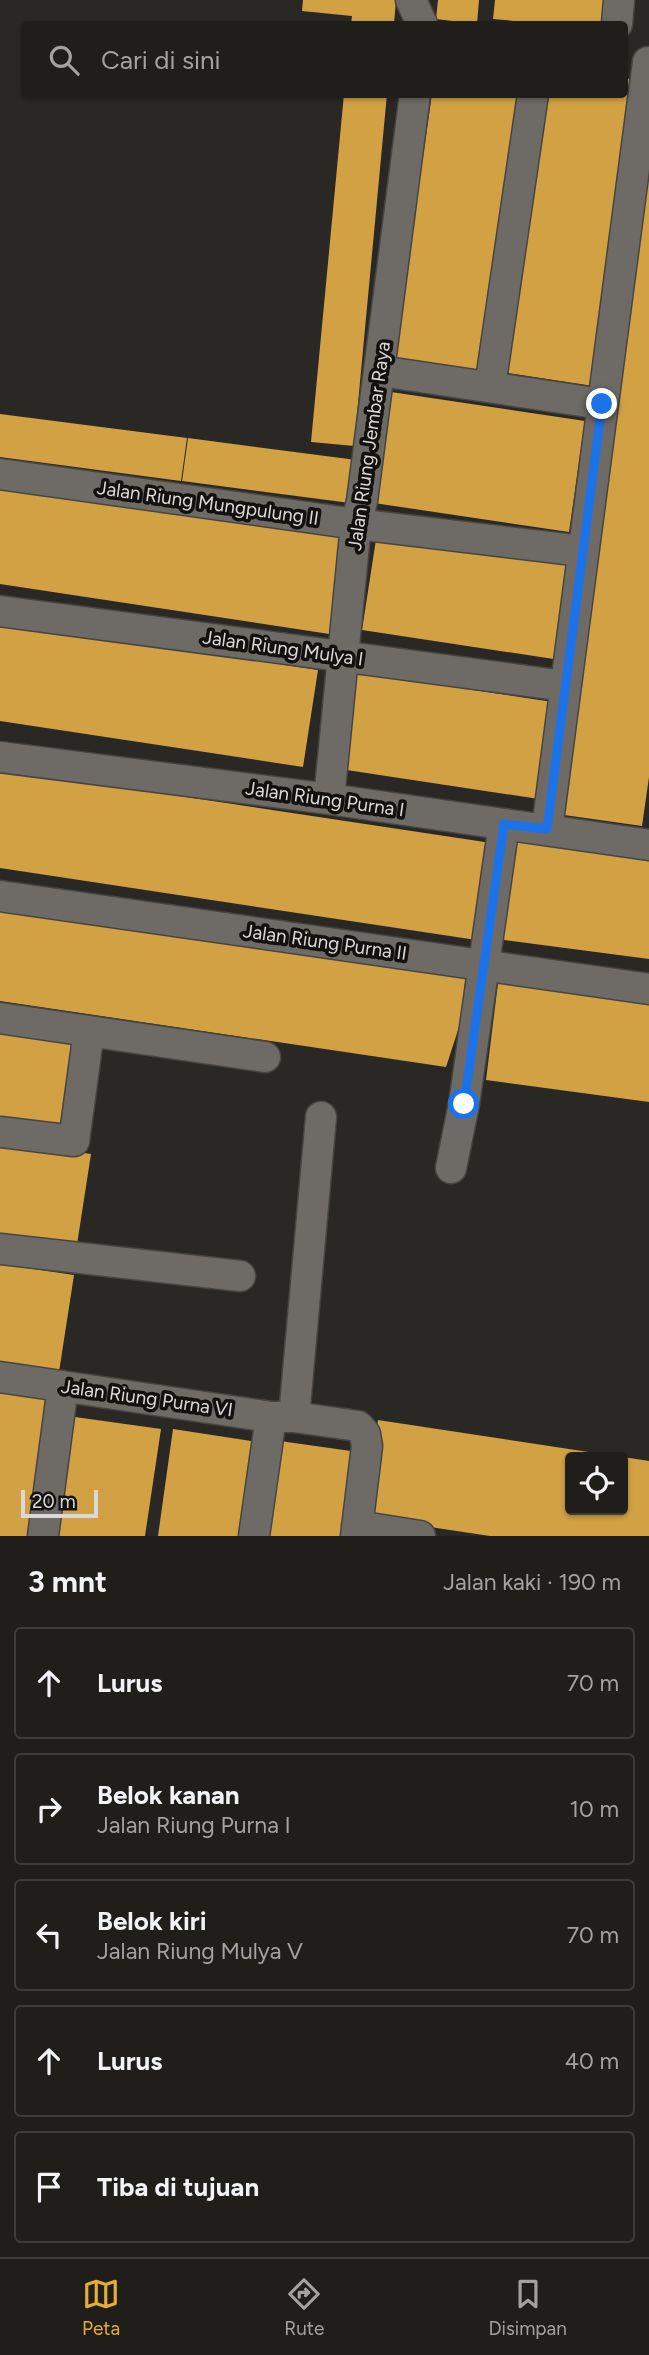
<!DOCTYPE html>
<html lang="id">
<head>
<meta charset="utf-8">
<style>
	body { margin:0; font-family:Figtree,sans-serif; background:#2d2b28; color:#f1f3f6 }
	.controls { position:absolute; right:21px; bottom:21px; display:grid; overflow:hidden; border-radius:7px; box-shadow:0 2px 5px #0004 }
	.controls button { width:63px; height:63px; display:grid; place-items:center; padding:0; border:0; border-bottom:2px solid #3d3c3a; background:#201e1b; color:#f1f3f6; font:35px sans-serif }
	.scale { position:absolute; left:21px; bottom:18px; width:77px; box-sizing:border-box; padding-left:7px; border:4px solid #dad9d7; border-top:0; font-size:19px; line-height:24px; white-space:nowrap; color:#dad9d7; -webkit-text-stroke:5px #12110f; paint-order:stroke }
	.stop { position:absolute; width:21px; height:21px; margin:-16px; border:5px solid #1a73e8; border-radius:50%; background:#fff }
	.stop.end { background:#1a73e8; border-color:#fff; box-shadow:0 2px 7px #0008 }
	.list { margin:0; padding:0; list-style:none }
	h2 { display:flex; justify-content:space-between; align-items:center; height:91px; margin:0; padding:0 28px; font-size:30px }
	h2 small { font-size:23px; font-weight:400; color:#a2a2a3 }
	.list li { display:grid; grid-template-columns:46px 1fr auto; gap:21px; align-items:center; box-sizing:border-box; height:112px; margin:0 14px 14px; padding:0 14px; border:2px solid #3d3c3a; border-radius:7px }
	.list b { display:block; font-size:26px; white-space:nowrap }
	.list p { margin:0; font-size:23px; white-space:nowrap; color:#a2a2a3 }
	.list em { font-size:23px; font-style:normal; color:#a2a2a3 }
	.icon { flex:none; width:38px; height:38px; fill:none; stroke:currentColor; stroke-width:2; stroke-linecap:round; stroke-linejoin:round }
	.map { position:relative; flex:none; width:649px; height:1536px; overflow:hidden }
	.search { position:absolute; background:#201e1b; box-shadow:0 2px 5px #0004; left:21px; right:21px; top:21px; height:77px; display:flex; align-items:center; gap:18px; box-sizing:border-box; padding:0 24px; border-radius:7px; color:#a2a2a3; font-size:26px }
	.sheet { height:721px; background:#201e1b }
	nav { display:flex; justify-content:space-around; align-items:center; box-sizing:border-box; height:98px; border-top:2px solid #3d3c3a; background:#201e1b; font-size:19px; color:#a2a2a3 }
	nav a { display:grid; justify-items:center; gap:4px }
	nav .on { color:#e6ad36 }
	.map>svg:first-child { display:block }
	.building { fill:#d1a144 }
	.lines { fill:none; stroke-linecap:round; stroke-linejoin:round }
	.minor-casing { stroke:#464542; stroke-width:33 }
	.minor { stroke:#6e6b67; stroke-width:30 }
	.route { stroke:#1a73e8; stroke-width:9 }
	.labels { text-anchor:middle; dominant-baseline:central; stroke-width:7; stroke-linejoin:round; paint-order:stroke }
	.street-label { font-size:19px; fill:#dad9d7; stroke:#12110f }
</style>
</head>
<body>
<div class="map">
<svg width="649" height="1536" viewBox="0 0 649 1536">
	<rect width="100%" height="100%" fill="#2a2824"/>
	<path class="building" d="M303,0H396L394,24H351L352,16L302,11Z
		M438,0H479L477,24L436,19Z
		M495,0H609L606,24H546L493,19Z
		M624,78L637,80L593,386L501,372L541,94H624Z
		M344,94H387L354,446L311,442Z
		M432,94H526L486,372L394,359Z
		M649,130V777L642,826L550,813Z
		M391,392L585,421L569,532L374,503Z
		M0,414L187,438L181,481L0,457Z
		M188,438L364,461L358,504L182,481Z
		M0,485L350,538L336,635L0,584Z
		M377,533L575,563L560,660L362,630Z
		M0,622L318,670L303,767L0,721Z
		M355,672L553,702L539,799L340,769Z
		M0,769L498,844L483,941L0,868Z
		M511,834L649,852V959L497,939Z
		M0,902L466,973L460,1024L446,1067L0,1001Z
		M499,975L649,995V1102L486,1080Z
		M0,1022L81,1034L71,1131L0,1122Z
		M0,1140L91,1154L76,1251L0,1239Z
		M0,1264L74,1275L59,1372L0,1363Z
		M0,1386L49,1393L28,1536H0Z
		M68,1416L161,1429L145,1536H51Z
		M378,1420L615,1456L570,1457V1510H623V1457L649,1461V1536H490L363,1517Z
		M173,1429L265,1443L252,1536H158Z
		M273,1440L365,1453L353,1536H259Z"/>
	<g class="lines">
		<g class="minor-casing">
			<path id="minor" d="M411,0L422,24
				M617,24L619,0
				M380,371L602,404
				M490,387L533,94
				M0,474L356,524L582,551
				M0,611L565,686
				M0,757L329,799L649,845
				M329,799L356,524L362,501L415,94
				M547,829L648,62
				M0,896L649,989
				M0,1018L265,1057
				M0,1132L74,1141L89,1031
				M451,1168L464,1104L504,824
				M0,1249L240,1276
				M0,1377L271,1417H294L358,1426L365,1434L367,1446L356,1536
				M294,1417L321,1117
				M357,1526L420,1536
				M43,1536L63,1386
				M254,1536L271,1417"/>
		</g>
		<use href="#minor" class="minor"/>
	</g>
	<g class="lines">
		<path class="route" d="M464,1104L504,824L547,829L602,404"/>
	</g>
	<g class="labels">
		<g class="street-label">
			<text transform="translate(369 446) rotate(-82)">Jalan Riung Jembar Raya</text>
			<text transform="translate(208 503) rotate(8)">Jalan Riung Mungpulung II</text>
			<text transform="translate(283 648) rotate(8)">Jalan Riung Mulya I</text>
			<text transform="translate(325 799) rotate(8)">Jalan Riung Purna I</text>
			<text transform="translate(325 942) rotate(8)">Jalan Riung Purna II</text>
			<text transform="translate(147 1398) rotate(8)">Jalan Riung Purna VI</text>
		</g>
	</g>
</svg>
<div class="controls">
<button><svg class="icon" aria-label="locate" viewBox="0 0 24 24"><circle cx="12" cy="12" r="6"/><path d="M12 2v4M12 18v4M2 12h4M18 12h4"/></svg></button>
</div>
<div class="scale">20 m</div>
<div class="stop" style="left:464px;top:1104px"></div>
<div class="stop end" style="left:602px;top:404px"></div>
<div class="search"><svg class="icon" aria-label="search" viewBox="0 0 24 24"><circle cx="10" cy="10" r="6"/><path d="M15 15l6 6"/></svg>Cari di sini</div>
</div>
<section class="sheet">
<h2>3 mnt<small>Jalan kaki · 190 m</small></h2>
<ul class="list">
<li><svg class="icon" aria-label="ahead" viewBox="0 0 24 24"><path d="M12 20V5M6 11l6-6 6 6"/></svg><div><b>Lurus</b></div><em>70 m</em></li>
<li><svg class="icon" aria-label="right" viewBox="0 0 24 24"><path d="M7 20v-9h11M14 6l5 5-5 5"/></svg><div><b>Belok kanan</b><p>Jalan Riung Purna I</p></div><em>10 m</em></li>
<li><svg class="icon" aria-label="left" viewBox="0 0 24 24"><path d="M17 20v-9H6M10 6l-5 5 5 5"/></svg><div><b>Belok kiri</b><p>Jalan Riung Mulya V</p></div><em>70 m</em></li>
<li><svg class="icon" aria-label="ahead" viewBox="0 0 24 24"><path d="M12 20V5M6 11l6-6 6 6"/></svg><div><b>Lurus</b></div><em>40 m</em></li>
<li><svg class="icon" aria-label="arrive" viewBox="0 0 24 24"><path d="M6 21V4h12l-3 4 3 4H6"/></svg><div><b>Tiba di tujuan</b></div></li>
</ul>
</section>
<nav>
<a class="on"><svg class="icon" aria-label="map" viewBox="0 0 24 24"><path d="M3 6l6-2 6 2 6-2v14l-6 2-6-2-6 2zM9 4v14M15 6v14"/></svg>Peta</a>
<a><svg class="icon" aria-label="directions" viewBox="0 0 24 24"><path d="M12 3l9 9-9 9-9-9zM9 14v-3h6M13 9l2 2-2 2"/></svg>Rute</a>
<a><svg class="icon" aria-label="saved" viewBox="0 0 24 24"><path d="M7 4h10v16l-5-4-5 4z"/></svg>Disimpan</a>
</nav>
</body>
</html>
